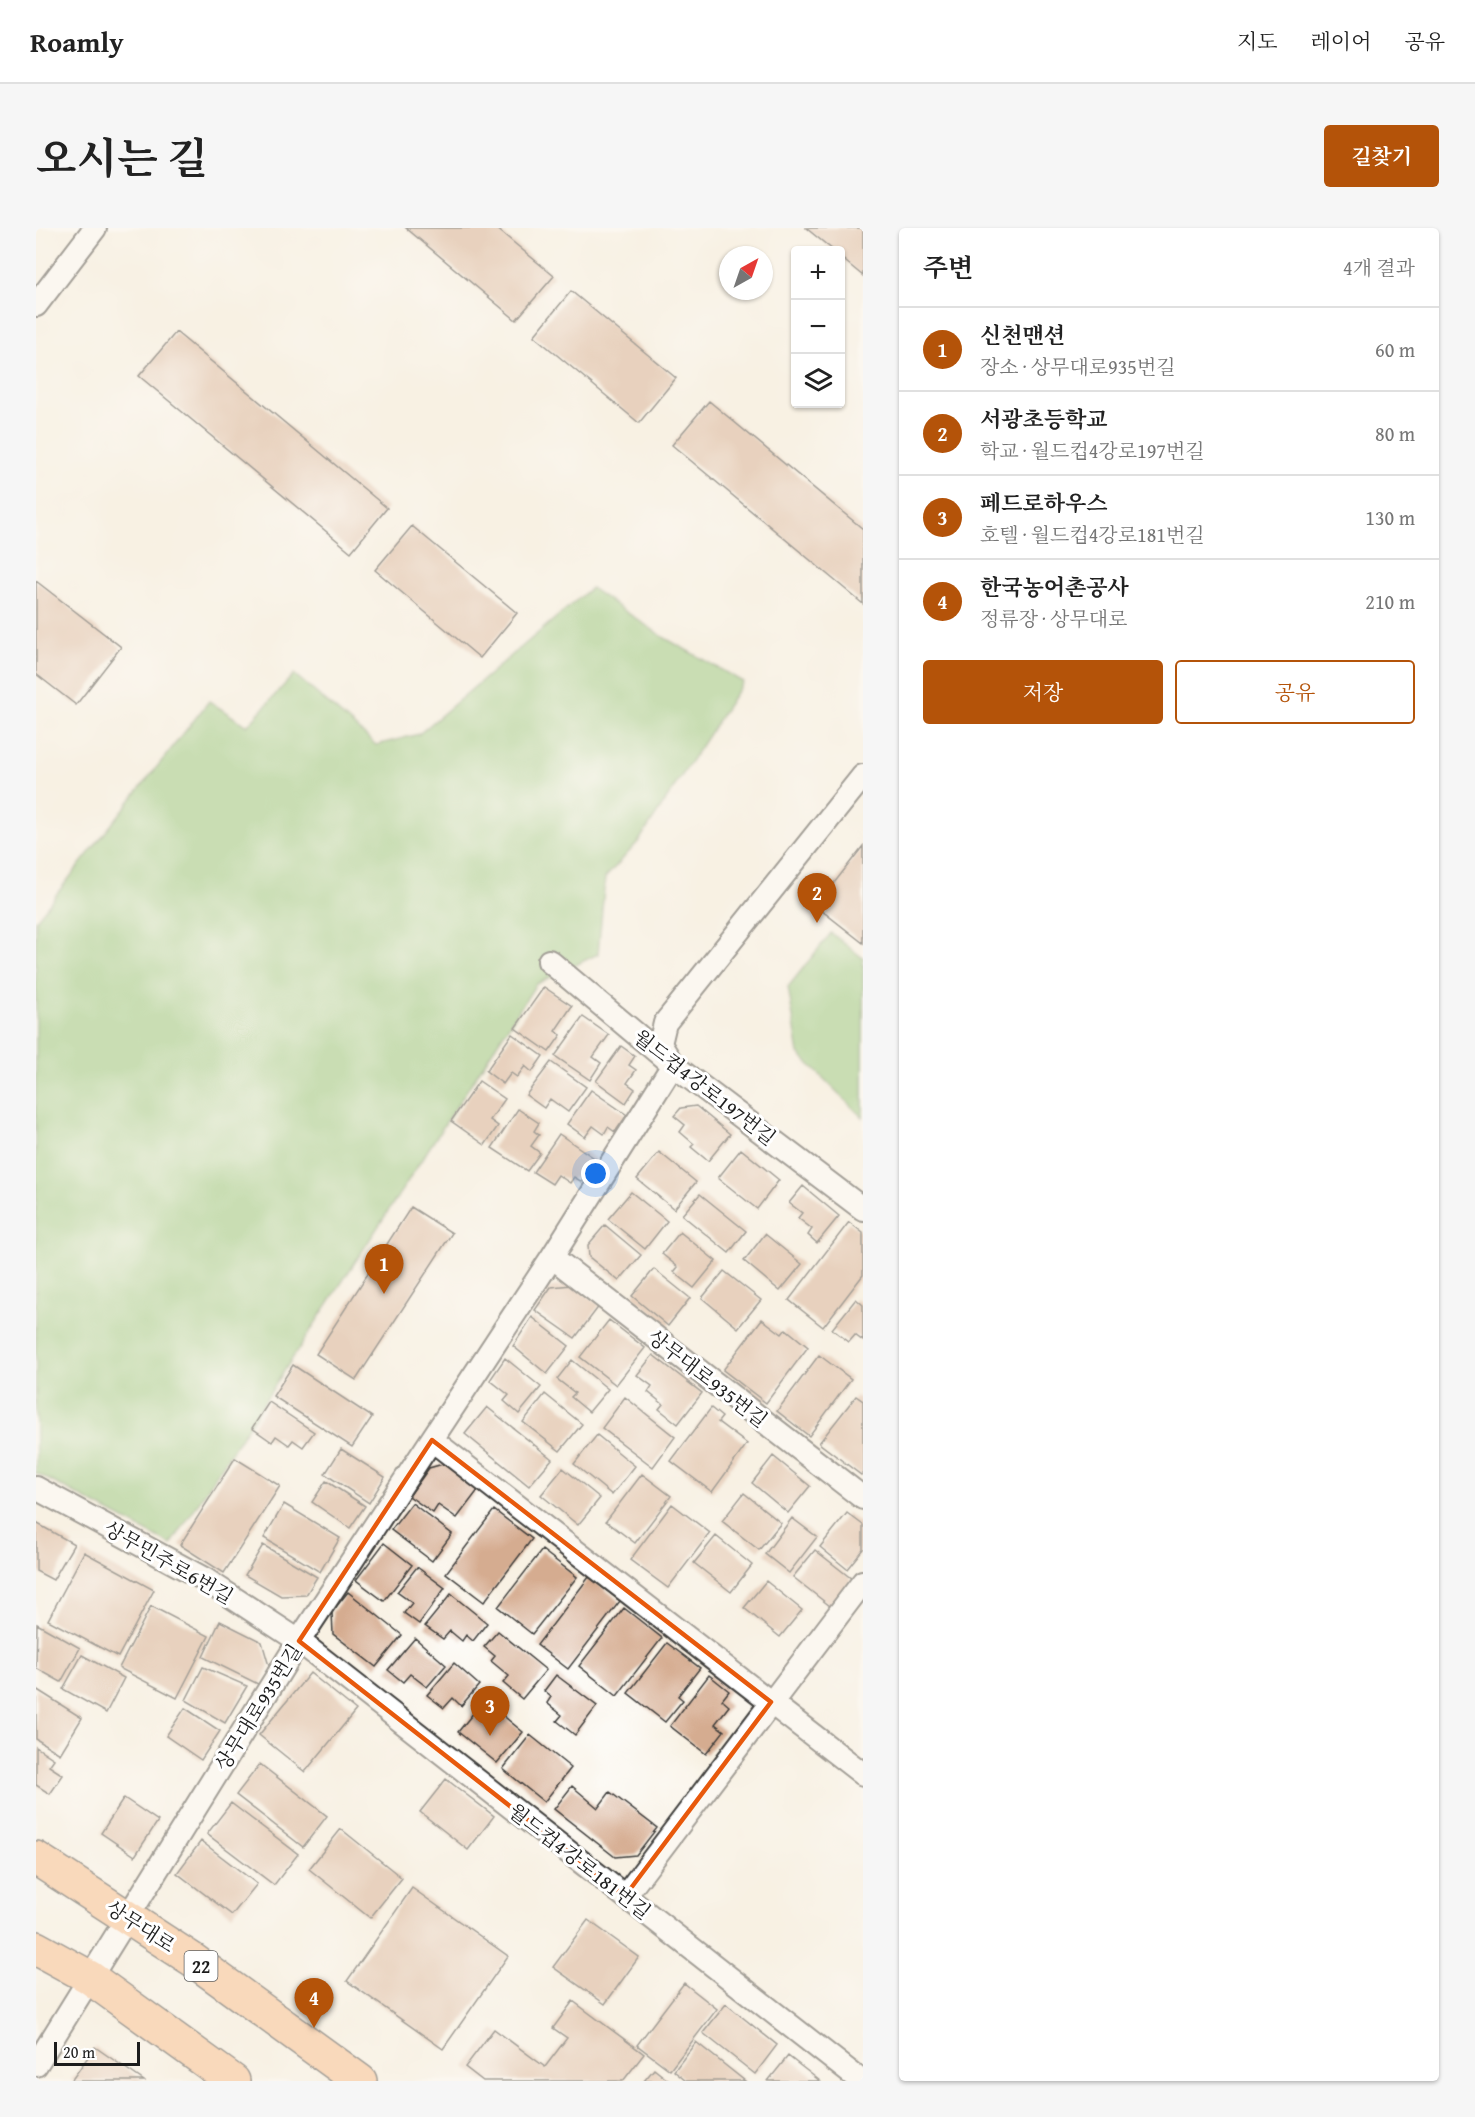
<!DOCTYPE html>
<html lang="ko">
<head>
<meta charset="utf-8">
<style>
	body { margin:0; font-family:"Gentium Book Plus","Noto Serif KR",serif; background:#f6f6f6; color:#222 }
	.controls { position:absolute; right:18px; top:18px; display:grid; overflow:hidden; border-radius:6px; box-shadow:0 2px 4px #0004 }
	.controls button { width:54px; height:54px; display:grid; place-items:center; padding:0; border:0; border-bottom:2px solid #e0e0e0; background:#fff; color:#222; font:30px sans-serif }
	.compass { position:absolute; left:683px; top:18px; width:54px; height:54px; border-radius:50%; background:#fff; box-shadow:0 2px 4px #0004; rotate:40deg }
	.scale { position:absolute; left:18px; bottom:15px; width:86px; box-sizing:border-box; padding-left:6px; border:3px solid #1c1c1c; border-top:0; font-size:16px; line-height:21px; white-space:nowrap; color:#1c1c1c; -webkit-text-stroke:4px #fff; paint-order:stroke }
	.you { position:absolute; left:560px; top:946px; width:21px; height:21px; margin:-15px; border:4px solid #fff; border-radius:50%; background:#1a73e8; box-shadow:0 0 0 9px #1a73e833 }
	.badge { display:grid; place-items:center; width:39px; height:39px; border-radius:50%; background:#b45309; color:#fff; font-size:20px; font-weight:700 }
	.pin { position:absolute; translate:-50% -50px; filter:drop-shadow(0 2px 3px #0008) }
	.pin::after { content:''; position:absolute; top:32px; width:21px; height:18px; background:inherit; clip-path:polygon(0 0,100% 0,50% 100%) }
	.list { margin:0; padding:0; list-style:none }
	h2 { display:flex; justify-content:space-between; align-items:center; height:78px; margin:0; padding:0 24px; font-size:26px }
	h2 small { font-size:20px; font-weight:400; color:#767676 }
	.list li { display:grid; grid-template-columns:39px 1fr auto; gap:18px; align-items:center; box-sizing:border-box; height:84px; padding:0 24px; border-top:2px solid #e0e0e0 }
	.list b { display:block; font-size:22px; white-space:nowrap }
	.list p { margin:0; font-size:20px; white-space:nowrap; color:#767676 }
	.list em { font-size:20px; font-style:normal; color:#767676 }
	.actions { display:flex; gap:12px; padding:18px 24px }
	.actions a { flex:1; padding:14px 0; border:2px solid #b45309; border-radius:6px; text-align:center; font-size:21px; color:#b45309 }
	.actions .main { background:#b45309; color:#fff }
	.icon { flex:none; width:33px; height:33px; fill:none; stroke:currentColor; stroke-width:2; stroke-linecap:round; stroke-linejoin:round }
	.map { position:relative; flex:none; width:827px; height:1853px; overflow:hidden; border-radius:6px }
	header { display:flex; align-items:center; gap:36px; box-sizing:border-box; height:84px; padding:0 30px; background:#fff; border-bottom:2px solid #e0e0e0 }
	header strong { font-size:28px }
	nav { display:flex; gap:33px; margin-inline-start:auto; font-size:21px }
	.intro { display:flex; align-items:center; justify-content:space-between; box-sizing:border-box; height:144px; padding:0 36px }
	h1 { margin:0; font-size:42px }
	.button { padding:15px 27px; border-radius:6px; background:#b45309; color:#fff; font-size:21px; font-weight:700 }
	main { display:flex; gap:36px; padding:0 36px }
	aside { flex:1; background:#fff; border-radius:6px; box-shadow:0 2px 4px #0004 }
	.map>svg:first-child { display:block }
	.green { fill:#90c678; stroke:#56714a; stroke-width:1.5 }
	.building { fill:#d5ac90 }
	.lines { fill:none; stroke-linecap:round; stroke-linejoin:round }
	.minor-casing { stroke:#3d3c3a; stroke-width:26 }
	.primary-casing { stroke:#3d3c3a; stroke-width:36 }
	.minor { stroke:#fff; stroke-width:22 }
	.primary { stroke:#fabc8b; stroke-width:33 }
	.marked { fill:none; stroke:#e8590c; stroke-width:4.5; stroke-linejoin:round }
	.labels { text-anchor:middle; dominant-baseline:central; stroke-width:6; stroke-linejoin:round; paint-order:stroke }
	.shield { fill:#fff; stroke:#606060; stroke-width:1.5 }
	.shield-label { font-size:18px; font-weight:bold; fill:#1c1c1c }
	.street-label { font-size:20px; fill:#1c1c1c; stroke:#fff }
</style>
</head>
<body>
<header>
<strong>Roamly</strong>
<nav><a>지도</a><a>레이어</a><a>공유</a></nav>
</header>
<div class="intro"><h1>오시는 길</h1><a class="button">길찾기</a></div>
<main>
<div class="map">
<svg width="827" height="1853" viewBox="0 0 827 1853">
	<rect width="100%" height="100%" fill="#fff"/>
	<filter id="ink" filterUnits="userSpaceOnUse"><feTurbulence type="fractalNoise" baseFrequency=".0167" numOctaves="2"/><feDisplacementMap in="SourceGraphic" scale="12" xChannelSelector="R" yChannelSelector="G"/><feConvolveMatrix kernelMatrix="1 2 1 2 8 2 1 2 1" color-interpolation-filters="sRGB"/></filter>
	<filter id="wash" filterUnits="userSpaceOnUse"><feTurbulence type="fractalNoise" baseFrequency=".008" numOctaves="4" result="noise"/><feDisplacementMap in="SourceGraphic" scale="24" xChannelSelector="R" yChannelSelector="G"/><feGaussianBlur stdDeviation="1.35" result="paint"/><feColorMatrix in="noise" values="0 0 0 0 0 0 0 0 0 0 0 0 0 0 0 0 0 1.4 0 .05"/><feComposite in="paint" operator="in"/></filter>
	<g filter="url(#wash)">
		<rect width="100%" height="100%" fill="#f8f1e3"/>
		<path class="green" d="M555,360L629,410L707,454L603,613L569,650L562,726L500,756L135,1317L0,1245V692L173,473L211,498L258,446L340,517L383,506Z
			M795,705L827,730V890L763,826L752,759Z"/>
		<g id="blocks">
			<path class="building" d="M370,0H460L518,48L480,92Z
				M770,0H827V48L804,29V22H797Z
				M535,63L640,150L603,195L498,108Z
				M140,104L351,280L315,324L103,148Z
				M673,173L827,301V376L636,217Z
				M376,298L481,385L444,430L339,342Z
				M0,353L85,419L40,477L0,446Z
				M827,618V715L780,678Z
				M508,759L536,778L519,803L525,807L513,824L479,800Z
				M547,789L573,807L557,829L565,835L554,852L519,828Z
				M476,806L507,828L496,844L489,838L481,849L475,845L467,856L450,843Z
				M585,818L599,828L593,837L600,842L591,855L599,861L590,875L560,853Z
				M515,834L550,859L532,884L514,871L508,880L490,867Z
				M443,853L469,871L454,892L462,898L449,917L415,893Z
				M555,862L591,887L579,904L572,899L568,906L557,898L549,909L531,896Z
				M660,878L694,906L672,933L655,919L658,916L644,904L649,897L638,888L645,880Z
				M482,881L503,895L498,903L503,907L495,918L504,925L491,943L456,920Z
				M523,906L561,932L546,954L538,949L534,955L522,947L516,956L497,944Z
				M705,921L743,952L721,981L682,950Z
				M623,924L660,954L638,981L601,951Z
				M767,958L803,988L781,1015L772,1007L776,1001L762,990L766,985L753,975Z
				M595,964L631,993L609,1021L572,991Z
				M664,966L710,1003L693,1025L646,987Z
				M375,979L416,1005L320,1152L280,1126Z
				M813,994L827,1005V1047L787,1099L753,1072Z
				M569,997L605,1027L583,1053L553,1029L552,1017Z
				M644,1004L680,1033L658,1060L638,1044L642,1039L626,1026Z
				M729,1006L766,1036L744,1063L708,1033Z
				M618,1041L654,1070L632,1098L596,1068Z
				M688,1043L725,1072L702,1100L666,1070Z
				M536,1057L564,1077L539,1110L499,1082L515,1059Z
				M820,1071L827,1077V1113L819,1107L813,1114L796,1101Z
				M496,1089L533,1118L511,1146L477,1118Z
				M726,1091L746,1106L750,1101L772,1119L730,1175L687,1142Z
				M573,1092L609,1120L580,1157L544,1129Z
				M617,1127L666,1165L642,1196L623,1181L627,1176L612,1164L616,1158L601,1147Z
				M783,1127L815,1151L773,1208L741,1183Z
				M469,1130L505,1159L483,1186L468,1173L473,1167L454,1152Z
				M536,1132L572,1161L553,1184L535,1169L539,1165L521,1151Z
				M257,1137L336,1189L316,1219L237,1168Z
				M509,1166L546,1196L524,1223L487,1194Z
				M820,1168L827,1173V1245L825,1247L783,1215Z
				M589,1169L639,1209L617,1239L566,1200Z
				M233,1174L278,1204L267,1219L257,1212L253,1217L240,1208L236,1214L216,1200Z
				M451,1179L516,1231L493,1258L429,1206Z
				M675,1180L686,1189L682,1194L711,1216L676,1264L635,1233Z
				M561,1207L599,1238L576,1267L538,1236Z
				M305,1221L349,1249L333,1275L289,1246Z
				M737,1228L774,1258L752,1285L716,1255Z
				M199,1230L244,1258L188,1345L144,1317Z
				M414,1234L446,1257L421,1290L402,1277L397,1285L373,1268L393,1240Z
				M527,1240L564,1270L542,1297L505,1267Z
				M606,1246L635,1268L599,1315L570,1293Z
				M290,1253L329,1278L314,1300L276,1274Z
				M708,1265L745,1295L723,1322L686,1293Z
				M376,1275L416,1306L396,1333L355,1302Z
				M248,1276L304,1310L284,1344L228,1310Z
				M636,1276L674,1305L632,1360L594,1332Z
				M458,1282L496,1311L448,1374L410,1345Z
				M811,1285L827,1297V1321L811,1341L784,1319Z
				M756,1290L781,1309L753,1345L729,1326Z
				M0,1295L38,1316L17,1352L0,1343Z
				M680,1308L716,1337L695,1364L658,1335Z
				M348,1315L376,1337L348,1373L320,1352Z
				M227,1317L281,1349L270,1367L245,1368L209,1347Z
				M506,1322L541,1349L496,1406L462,1379Z
				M779,1322L816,1351L794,1378L757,1349Z
				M48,1324L118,1362L82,1429L12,1392Z
				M381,1339L409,1360L383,1396L368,1385L376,1375L361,1364Z
				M553,1349L584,1373L532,1441L501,1417Z
				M730,1353L766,1382L744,1409L708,1380Z
				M312,1364L366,1407L340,1439L297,1406L296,1384Z
				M415,1366L451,1395L437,1413L430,1407L426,1413L414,1403L407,1411L389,1398Z
				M115,1378L173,1408L141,1470L83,1440Z
				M588,1380L626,1410L581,1468L543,1438Z
				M184,1393L226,1414L233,1438L224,1457L167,1429Z
				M1,1396L44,1420L25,1454L0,1440Z
				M462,1403L510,1442L486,1471L467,1455L473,1448L455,1433L459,1428L448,1419Z
				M379,1410L410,1437L391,1459L374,1446L367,1454L352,1442Z
				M631,1415L664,1440L642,1468L647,1472L629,1494L592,1465Z
				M46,1427L88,1450L70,1485L27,1461Z
				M418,1435L443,1457L425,1478L417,1470L408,1480L391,1467Z
				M167,1439L211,1458L189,1495L150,1472Z
				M274,1445L320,1482L269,1544L223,1507Z
				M520,1447L561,1478L539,1507L521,1493L526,1487L511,1475L515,1469L508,1463Z
				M673,1447L693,1463L686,1472L693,1478L679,1496L688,1503L670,1526L634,1498Z
				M0,1461L46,1490L24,1526L0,1511Z
				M448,1472L487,1504L461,1535L422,1504Z
				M149,1480L184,1503L165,1532L130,1508Z
				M494,1507L535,1540L508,1574L467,1541Z
				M0,1519L18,1531L13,1538L27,1547L14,1566L0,1557Z
				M224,1536L291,1588L267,1619L200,1567Z
				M410,1551L458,1588L432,1622L384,1584Z
				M536,1558L562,1580L574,1564L621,1600L600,1627L579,1629L518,1581Z
				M88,1570L122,1593L99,1628L65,1605Z
				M195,1575L262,1626L238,1657L171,1606Z
				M305,1601L366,1650L334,1690L273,1641Z
				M165,1613L221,1656L196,1687L141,1645Z
				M376,1660L472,1728L407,1821L311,1753Z
				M552,1692L603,1729L569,1776L517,1739Z
				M648,1755L681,1781L634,1842L601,1817Z
				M537,1773L608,1826L587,1853H447L429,1839L458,1801L509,1839L531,1810L517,1800Z
				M690,1776L741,1817L719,1846L667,1805Z
				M660,1814L709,1853H650L638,1843Z
				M59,1819L108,1853H35Z
				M752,1828L784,1853H732Z
				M618,1841L633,1853H608Z"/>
		</g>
	</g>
	<g filter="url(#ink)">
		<use href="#blocks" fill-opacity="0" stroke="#3d3c3a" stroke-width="1.5"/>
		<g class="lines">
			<g class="minor-casing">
				<path id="minor" d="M0,77L59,0
					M513,733L637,837L827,981
					M516,1029L827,1270
					M396,1212L827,1546
					M0,1260L170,1352L263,1413L825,1853
					M589,1668L827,1354
					M0,1837L263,1413L516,1029L637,837L624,816L629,795L827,548"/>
			</g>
			<g class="primary-casing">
				<path id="primary" d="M0,1630L157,1732L324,1853
					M0,1720L53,1749L197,1853"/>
			</g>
			<use href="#minor" class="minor"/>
			<use href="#primary" class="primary"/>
		</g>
	</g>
	<path d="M0 0H827V1853H0ZM396,1212L735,1474L589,1668L263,1413Z" fill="#f8f1e3" fill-opacity=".55" fill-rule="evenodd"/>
	<path class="marked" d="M396,1212L735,1474L589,1668L263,1413Z"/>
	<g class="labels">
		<rect class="shield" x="148.5" y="1723" width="33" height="30" rx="4.5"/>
		<g class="shield-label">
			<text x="165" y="1738">22</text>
		</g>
		<g class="street-label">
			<text transform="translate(669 859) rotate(38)">월드컵4강로197번길</text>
			<text transform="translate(672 1150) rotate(38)">상무대로935번길</text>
			<text transform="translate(133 1334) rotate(30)">상무민주로6번길</text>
			<text transform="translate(222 1479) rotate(-58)">상무대로935번길</text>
			<text transform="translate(544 1633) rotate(38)">월드컵4강로181번길</text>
			<text transform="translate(105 1698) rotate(33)">상무대로</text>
		</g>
	</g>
</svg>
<div class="controls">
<button>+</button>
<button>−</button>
<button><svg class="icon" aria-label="layers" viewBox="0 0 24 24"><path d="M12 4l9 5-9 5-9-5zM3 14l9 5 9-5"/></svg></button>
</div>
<svg class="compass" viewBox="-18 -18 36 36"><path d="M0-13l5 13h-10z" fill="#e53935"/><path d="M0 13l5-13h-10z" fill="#767676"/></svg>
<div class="scale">20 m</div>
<div class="you"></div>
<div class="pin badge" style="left:348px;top:1066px">1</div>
<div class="pin badge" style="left:781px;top:695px">2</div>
<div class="pin badge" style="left:454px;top:1508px">3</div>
<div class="pin badge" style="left:278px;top:1800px">4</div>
</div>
<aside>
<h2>주변<small>4개 결과</small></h2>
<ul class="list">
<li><span class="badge">1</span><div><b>신천맨션</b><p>장소 · 상무대로935번길</p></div><em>60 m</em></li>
<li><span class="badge">2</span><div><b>서광초등학교</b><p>학교 · 월드컵4강로197번길</p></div><em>80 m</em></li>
<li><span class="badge">3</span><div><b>페드로하우스</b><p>호텔 · 월드컵4강로181번길</p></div><em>130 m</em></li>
<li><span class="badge">4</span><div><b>한국농어촌공사</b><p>정류장 · 상무대로</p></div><em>210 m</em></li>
</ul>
<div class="actions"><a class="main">저장</a><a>공유</a></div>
</aside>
</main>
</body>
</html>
